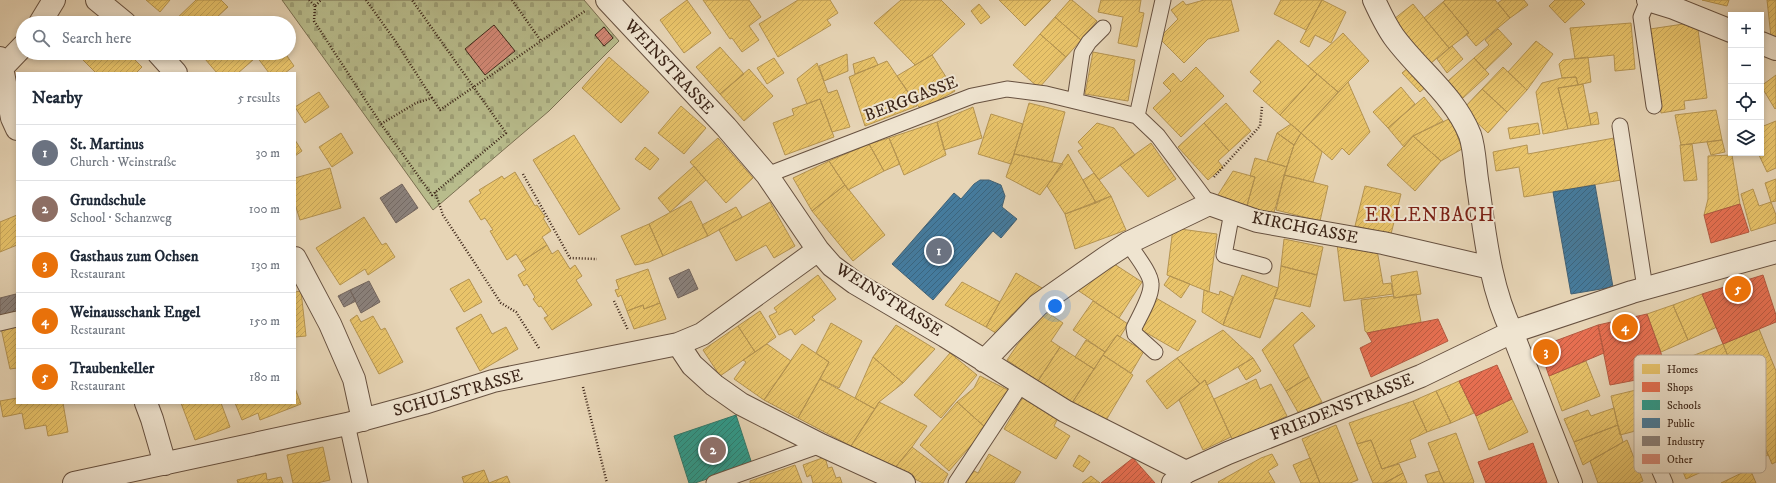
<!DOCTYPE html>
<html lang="en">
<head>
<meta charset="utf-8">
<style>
	body { margin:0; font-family:"IM FELL DW Pica",serif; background:#f2f2f3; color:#1f2937 }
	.controls { position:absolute; right:12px; top:12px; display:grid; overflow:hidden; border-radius:0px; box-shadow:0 2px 6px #0003 }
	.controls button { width:36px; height:36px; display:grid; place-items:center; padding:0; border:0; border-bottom:1px solid #e0e1e3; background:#fff; color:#1f2937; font:20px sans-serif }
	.you { position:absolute; left:1055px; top:306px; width:14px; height:14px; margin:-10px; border:3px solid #fff; border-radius:50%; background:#1a73e8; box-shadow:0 0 0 6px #1a73e833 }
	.badge { display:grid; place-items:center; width:26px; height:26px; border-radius:50%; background:#8f2418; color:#fff; font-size:13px; font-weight:700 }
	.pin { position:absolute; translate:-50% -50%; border:2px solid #fff; box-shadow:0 1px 4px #0006 }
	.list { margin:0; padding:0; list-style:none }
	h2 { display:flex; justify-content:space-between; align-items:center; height:52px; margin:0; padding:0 16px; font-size:17px }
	h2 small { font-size:13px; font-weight:400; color:#747a83 }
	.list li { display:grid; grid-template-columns:26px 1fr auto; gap:12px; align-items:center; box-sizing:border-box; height:56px; padding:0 16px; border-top:1px solid #e0e1e3 }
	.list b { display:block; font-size:15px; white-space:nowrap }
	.list p { margin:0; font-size:13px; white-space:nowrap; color:#747a83 }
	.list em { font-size:13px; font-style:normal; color:#747a83 }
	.icon { flex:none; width:22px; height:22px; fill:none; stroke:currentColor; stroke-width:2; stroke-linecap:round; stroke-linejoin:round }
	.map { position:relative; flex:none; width:1776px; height:483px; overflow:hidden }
	.search { position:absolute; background:#fff; box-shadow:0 2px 6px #0003; left:16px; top:16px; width:280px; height:44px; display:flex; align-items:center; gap:10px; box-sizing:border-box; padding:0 14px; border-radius:22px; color:#747a83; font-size:15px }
	.panel { position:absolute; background:#fff; box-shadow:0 2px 6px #0003; left:16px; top:72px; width:280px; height:332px; border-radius:0px }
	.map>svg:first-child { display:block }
	.cemetery { fill:url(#cemetery-stones); stroke:#7a7052 }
	.homes { fill:url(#homes-hatch); stroke:#b59451 }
	.shops { fill:url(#shops-hatch); stroke:#b45940 }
	.schools { fill:url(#schools-hatch); stroke:#2f796b }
	.public { fill:url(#public-hatch); stroke:#426175 }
	.industry { fill:url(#industry-hatch); stroke:#73655e }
	.building { fill:url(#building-hatch); stroke:#3c2518 }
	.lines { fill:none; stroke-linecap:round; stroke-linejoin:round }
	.service-casing { stroke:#675140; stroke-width:17 }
	.minor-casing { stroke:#675140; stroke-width:24 }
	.tertiary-casing { stroke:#675140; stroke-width:24 }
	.path { stroke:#3c2518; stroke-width:2.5; stroke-dasharray:1 2; stroke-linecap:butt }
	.service { stroke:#efe4d0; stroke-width:15 }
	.minor { stroke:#efe4d0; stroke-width:22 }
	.tertiary { stroke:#efe4d0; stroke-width:22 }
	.labels { text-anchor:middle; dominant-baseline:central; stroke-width:4; stroke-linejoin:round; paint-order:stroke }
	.street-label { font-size:17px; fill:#3c2518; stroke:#efe4d0 }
	.quarter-label { font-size:19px; letter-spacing:1px; fill:#7a1f14; stroke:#efe4d0 }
	.key { fill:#efe4d0; stroke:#b9ab99; stroke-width:1 }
	.key-label { font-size:11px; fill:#3c2518 }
</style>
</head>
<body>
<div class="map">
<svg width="1776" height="483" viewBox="0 0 1776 483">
	<defs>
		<pattern id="cemetery-stones" width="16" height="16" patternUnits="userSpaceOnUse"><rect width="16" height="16" fill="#b8bc8c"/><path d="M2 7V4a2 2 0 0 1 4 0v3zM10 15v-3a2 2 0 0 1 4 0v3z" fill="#9fa178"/></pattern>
		<pattern id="homes-hatch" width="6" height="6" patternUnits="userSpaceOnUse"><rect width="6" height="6" fill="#e9c46a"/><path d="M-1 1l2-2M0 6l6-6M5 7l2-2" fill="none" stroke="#c9a85b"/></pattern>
		<pattern id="shops-hatch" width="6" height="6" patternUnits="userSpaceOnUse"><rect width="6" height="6" fill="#e76f51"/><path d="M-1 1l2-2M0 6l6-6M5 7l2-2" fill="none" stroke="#bc5b42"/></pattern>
		<pattern id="schools-hatch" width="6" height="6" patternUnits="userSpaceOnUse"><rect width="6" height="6" fill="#2a9d8f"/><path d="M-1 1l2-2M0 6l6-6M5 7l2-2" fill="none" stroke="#258074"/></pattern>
		<pattern id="public-hatch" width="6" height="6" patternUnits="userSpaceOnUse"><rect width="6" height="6" fill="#457b9d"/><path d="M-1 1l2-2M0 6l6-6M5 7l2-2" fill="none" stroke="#3b657f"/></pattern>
		<pattern id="industry-hatch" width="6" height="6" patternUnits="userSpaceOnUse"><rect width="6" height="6" fill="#8a817c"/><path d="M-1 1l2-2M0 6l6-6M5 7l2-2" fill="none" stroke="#726965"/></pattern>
		<pattern id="building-hatch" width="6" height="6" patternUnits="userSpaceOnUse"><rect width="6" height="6" fill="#d58977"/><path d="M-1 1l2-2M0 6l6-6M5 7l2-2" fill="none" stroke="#ae7061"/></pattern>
	</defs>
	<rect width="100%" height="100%" fill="#e7d5b6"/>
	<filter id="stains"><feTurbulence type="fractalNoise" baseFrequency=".005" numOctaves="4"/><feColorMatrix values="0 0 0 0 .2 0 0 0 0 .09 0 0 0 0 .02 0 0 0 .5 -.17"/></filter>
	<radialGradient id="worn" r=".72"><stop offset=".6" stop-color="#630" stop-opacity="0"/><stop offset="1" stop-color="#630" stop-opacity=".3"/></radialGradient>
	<path class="cemetery" d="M282,0H584L619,41L549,111L433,210Z"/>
	<path class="homes" d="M146,0H170L160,12Z
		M196,0H221L228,7L216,18L220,21L218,23H172Z
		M687,0L711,33L684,53L660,20Z
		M703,0H749L761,17L749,26L759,40L742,52L732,38L730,39Z
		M798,0H830L838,13L827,20L831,25L778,57L759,24Z
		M901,0H941L965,24L932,55L915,65L874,23Z
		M999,0H1051L1025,26Z
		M1070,0H1072L1097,21L1081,40L1055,17Z
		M1101,0H1141L1139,12L1144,13L1137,47L1118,43L1123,17L1098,12Z
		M1204,0H1231L1239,31L1208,39L1184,63L1159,38L1178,19L1171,10L1183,1L1186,5Z
		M1281,0H1322L1306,30L1274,14Z
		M1322,0L1346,12L1331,43L1315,35L1309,47L1300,42Z
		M1445,0H1495L1510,18L1476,46L1466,34L1469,33L1443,2Z
		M1502,0H1524L1528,5L1510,18L1498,3Z
		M1555,0H1581L1585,4L1565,23L1549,6Z
		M1702,0H1729L1727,6Z
		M1767,0H1776V37H1771Z
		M1443,2L1469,33L1449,48L1424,18Z
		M979,4L990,17L981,24L971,11Z
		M1413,4L1449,48L1430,64L1394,19Z
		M1055,17L1081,40L1066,57L1040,34Z
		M1697,22L1707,98L1684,101L1685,109L1661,113L1650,29Z
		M1631,23L1635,69L1615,71L1614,55L1575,59L1570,28Z
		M1498,29L1512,44L1485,70L1474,58L1489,45L1485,40Z
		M1343,33L1369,61L1338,92L1308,66Z
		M1040,34L1066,57L1039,88L1013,65Z
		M1278,40L1317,74L1280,115L1253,91L1261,82L1250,72Z
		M1536,41L1553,54L1527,90L1508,72Z
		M1452,46L1463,59L1447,73L1437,59Z
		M720,47L744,74L720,94L696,67Z
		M1093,52L1135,60L1128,101L1085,94Z
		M82,53H128L142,67L137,72L138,73H96L79,56Z
		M212,53H246L253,60L238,73H217L205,59Z
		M254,53H285L294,66L285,73H269Z
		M847,54L848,71L824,81L819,66Z
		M932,55L955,91L921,110L897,76Z
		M609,57L649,92L621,123L582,88Z
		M874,57L878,65L855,74L853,64Z
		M1588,57L1591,82L1578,85L1576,77L1562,78L1559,64L1563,60Z
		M774,58L784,73L767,84L757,68Z
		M1474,58L1489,74L1463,98L1448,81Z
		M887,61L917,106L865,126L849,77Z
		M817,63L828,93L837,90L850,127L832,132L820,99L807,104L797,79Z
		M1196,67L1224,96L1181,137L1153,108L1171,91L1163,83L1173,73L1181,82Z
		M1409,67L1427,86L1420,92L1402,73Z
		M1503,67L1527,90L1507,112L1482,89Z
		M749,69L773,96L744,121L720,94Z
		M1317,74L1338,92L1301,133L1280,115Z
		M1776,75V108L1775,109L1761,86Z
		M1576,77L1578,85L1558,88L1568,129L1543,134L1536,92L1542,83L1562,78Z
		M1348,82L1370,132L1349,155L1342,148L1332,160L1301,133Z
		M1583,84L1591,125L1568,129L1558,88Z
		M1401,87L1415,104L1388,128L1373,112Z
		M1482,89L1507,112L1488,133L1463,109Z
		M319,92L329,107L305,123L295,107Z
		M1424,97L1443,121L1413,136L1404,147L1388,128Z
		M820,99L834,137L785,155L773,123L794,115L792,109Z
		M1029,103L1065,112L1052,162L1014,154Z
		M1226,103L1251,131L1229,151L1204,123Z
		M681,106L706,128L684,154L658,133Z
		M973,107L982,138L944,150L937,122Z
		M1716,110L1722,140L1681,145L1675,115Z
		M1597,112L1599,124L1591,125L1589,114Z
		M991,114L1023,124L1011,164L978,154Z
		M1451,118L1462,149L1441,161L1413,136Z
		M1776,121V168L1767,172L1758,153H1761V127Z
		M937,122L946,155L904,175L889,138Z
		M1097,123L1114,128L1135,155L1099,180L1078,151L1083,148L1078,142Z
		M1204,123L1229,151L1218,161L1223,167L1208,180L1178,147Z
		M1538,123L1540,134L1510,139L1508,128Z
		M1291,124L1301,133L1294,145L1277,133Z
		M341,133L353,153L332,167L319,147Z
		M1277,133L1294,145L1287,167L1267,161Z
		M1301,133L1322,152L1313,182L1284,175L1294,145Z
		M574,135L620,209L579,235L533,160Z
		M1413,136L1441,161L1415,191L1387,165Z
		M718,138L753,178L726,203L690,162Z
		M889,138L900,164L884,171L869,144Z
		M1614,138L1621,180L1524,197L1519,167L1496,171L1493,152L1527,145L1528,154Z
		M295,140L302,151L295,156Z
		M1722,140L1725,152L1711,155L1707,142Z
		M1151,143L1176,179L1148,197L1120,165Z
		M869,144L884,171L848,190L829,161Z
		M1692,144L1697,180L1684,181L1680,145Z
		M645,147L659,159L650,170L635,159Z
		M1014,154L1052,162L1063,164L1040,195L1006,177Z
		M1068,154L1096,203L1065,214L1047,186Z
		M1732,155L1740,204L1704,215L1708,199V156Z
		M1255,158L1287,167L1273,216L1246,209L1255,177L1250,176Z
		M829,161L845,185L812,211L793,178Z
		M694,166L706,180L670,212L658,198Z
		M330,168L341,208L300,220L295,204V178Z
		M1233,171L1255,177L1246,209L1216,198Z
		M515,172L535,206L537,205L545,217L543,218L551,231L542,237L547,245L521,262L516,254L507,260L490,231L493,230L485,218L481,220L469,201L481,193L479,190L502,176L504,179Z
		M1094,173L1111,196L1096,203L1083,180Z
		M1284,175L1328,186L1320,221L1276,210Z
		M1776,179V201L1771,202L1765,183Z
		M845,185L885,235L853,261L812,211Z
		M1365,186L1401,194L1391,234L1355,226Z
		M1753,189L1759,206L1771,202L1776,215V223L1751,231L1741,194Z
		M1111,196L1126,230L1075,249L1065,214Z
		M691,201L708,236L663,256L649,224Z
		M770,202L795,246L774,258L766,245L736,261L719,230Z
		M736,207L742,217L708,236L702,225Z
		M17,215V245L0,252V222Z
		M364,217L382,245L386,243L395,257L368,275L365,269L340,285L316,248Z
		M649,224L663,256L649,262L635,265L621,236Z
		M1173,228L1217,234L1209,292L1167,275Z
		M1284,239L1323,247L1317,275L1281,266Z
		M1337,244L1377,250L1383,284L1391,283L1393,294L1344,301Z
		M547,245L552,254L558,250L570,269L575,265L582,276L576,280L592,305L552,330L544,318L548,316L541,306L539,307L533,299L535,297L527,284L524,286L518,275L526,270L521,262Z
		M1111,262L1142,282L1119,318L1076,289Z
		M1281,266L1317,275L1310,307L1274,298L1278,288Z
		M648,269L660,303L644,309L643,305L627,311L621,295L618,297L615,290L619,289L616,280Z
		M1417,271L1421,294L1394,298L1391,276Z
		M1016,273L1042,288L1020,319L1012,314L999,335L986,327Z
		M818,275L836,299L812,317L815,320L795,335L791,329L779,335L769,316L777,312L774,308Z
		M1242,275L1278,288L1260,338L1223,325Z
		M1170,276L1190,284L1181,298L1164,285Z
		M469,279L482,302L464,312L450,289Z
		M962,282L1000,302L986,327L945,305Z
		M1204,290L1219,295L1220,291L1233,297L1223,325L1202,312Z
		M301,291L306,336L295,337V292Z
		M1416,294L1421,322L1367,333L1365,331L1361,300L1394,296V298Z
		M1702,294L1717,327L1688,340L1673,305Z
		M1156,298L1196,321L1178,351L1138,328Z
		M1093,301L1128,324L1120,337L1117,335L1105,352L1073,330Z
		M660,303L666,319L634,329L627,311L643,305L644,309Z
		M1673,305L1688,340L1661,352L1647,314Z
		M1042,309L1063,323L1051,341L1060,347L1038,381L1007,360Z
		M760,311L776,337L755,352L738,326Z
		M1302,312L1315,326L1293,345L1309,377L1286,391L1262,350Z
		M481,314L492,334L506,327L518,349L480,371L456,328Z
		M357,315L361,322L373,316L381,330L385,328L403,362L379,374L350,320Z
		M831,323L862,341L839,388L820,379L829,362L816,353Z
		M17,324V368L10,369L1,328Z
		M896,325L935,349L903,383L873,357Z
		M738,326L755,352L720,376L703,350Z
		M1759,329L1776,371V462L1772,464L1723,344Z
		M1223,330L1253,358L1207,385L1205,380L1200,384L1177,358Z
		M1117,335L1144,351L1131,373L1103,355Z
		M1086,340L1105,352L1094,369L1075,357Z
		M767,344L791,361L764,400L734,379L746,362L743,360Z
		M802,344L829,362L798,418L764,400Z
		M1723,344L1761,439L1715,457L1704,429L1692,434L1666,366Z
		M1060,347L1094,369L1072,403L1038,381Z
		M950,353L977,375L941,418L914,395Z
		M1103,355L1133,375L1105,422L1072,403Z
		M873,357L903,383L879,402L875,409L855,398Z
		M1177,358L1200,384L1167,409L1146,381Z
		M1253,358L1261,371L1246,380L1238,367Z
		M1586,361L1600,396L1562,411L1549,376Z
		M980,376L1008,390L1003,406L986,428L957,402L974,388Z
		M1309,377L1322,402L1299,414L1286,391Z
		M820,379L875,409L851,446L798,418Z
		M1256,379L1260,389L1271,384L1287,416L1233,441L1214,399Z
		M1205,380L1231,437L1203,450L1179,400Z
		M1459,381L1474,413L1451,423L1436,391Z
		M1657,385L1666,423L1620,435L1611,396Z
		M295,388L301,404L260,420L258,413L242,420L235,403H295Z
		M1436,391L1451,423L1427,432L1413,401Z
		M1023,397L1058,418L1054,426L1070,436L1056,459L1004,429Z
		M17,398V403H63L68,432L48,436L46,425L25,429L22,413L3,417L0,401Z
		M1512,399L1528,432L1489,450L1476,416Z
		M1413,401L1427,432L1410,440L1416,457L1382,469L1371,440L1357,444L1349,423Z
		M879,402L927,426L912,447L894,469L851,446Z
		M957,402L986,428L949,471L920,445Z
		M181,403H221L230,427L195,440Z
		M1614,408L1618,425L1574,442L1564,419L1588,410L1591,416Z
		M1336,425L1358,480L1350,483H1320L1302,439Z
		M1618,425L1623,442L1583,465L1574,442Z
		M1690,429L1692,434L1704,429L1719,464L1686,479L1669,439Z
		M1456,433L1474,482L1473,483H1444L1428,443Z
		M1761,439L1768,455L1746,465L1739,448Z
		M1371,440L1382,469L1399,464L1403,473L1384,483H1373L1357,444Z
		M1627,440L1643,481L1638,483H1598L1590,461Z
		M323,447L330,480L317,483H293L287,455Z
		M912,447L948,474L943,483H923L894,469Z
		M989,454L1021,472L1014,483H964L972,470L978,473Z
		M1272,454L1278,465L1268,471L1275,483H1219L1218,482L1261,458Z
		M1079,455L1090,462L1083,472L1073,466Z
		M825,457L828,468L832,467L836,478L840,477L842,483H813L811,475L807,477L803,465Z
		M1310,458L1320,483H1301L1293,465Z
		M795,465L802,483H750V481Z
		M1750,469L1756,483H1721Z
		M484,470L489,483L507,476L510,483H464L462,477Z
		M1439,471L1444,483H1428L1425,475Z
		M266,473L267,480L281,477L283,483H238L237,480Z
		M1403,473L1407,483H1385Z
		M1091,476L1100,483H1082Z"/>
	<path class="shops" d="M1740,204L1749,232L1711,243L1704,215Z
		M1763,275L1776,315V322L1723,344L1702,294Z
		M1647,314L1667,370L1641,379L1610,385L1598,325Z
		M1438,319L1448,341L1371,377L1360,348L1372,342L1367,333Z
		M1598,325L1604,353L1549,376L1539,347Z
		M1497,365L1512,399L1476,416L1459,381Z
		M1533,443L1547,483H1486L1478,462Z
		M1133,458L1155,483H1101Z"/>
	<path class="schools" d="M736,415L752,464L695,483H689L674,436Z"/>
	<path class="public" d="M980,180H989L1001,185L1005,196L1002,207L1017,219L1001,238L993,231L933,300L892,264L954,193L961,199L974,184Z
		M1595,185L1613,287L1571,294L1553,192Z"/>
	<path class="industry" d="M402,184L418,208L396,223L380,198Z
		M689,269L698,289L678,298L669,278Z
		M369,281L380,302L361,313L350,290Z
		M350,290L356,301L344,307L338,296Z
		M16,294L17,316L0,320V298Z"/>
	<path class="building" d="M494,25L515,51L485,75L465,49Z
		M604,27L613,38L604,46L595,35Z"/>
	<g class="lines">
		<g class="service-casing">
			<path id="service" d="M1648,0L1641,17L1654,106
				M1075,100L1082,53L1089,42L1103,28
				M1137,116L1163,0
				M1620,126L1645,288
				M767,175L972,96L1007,89L1046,94L1137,116L1158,136L1209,204
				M1232,212L1224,255L1264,266
				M1128,243C1134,253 1151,273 1151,284C1152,296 1139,317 1134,328L1135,334L1155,352
				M0,323L17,319
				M347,424L360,483
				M1649,446L1665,483
				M714,483L821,445
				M956,483L1022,383"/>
		</g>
		<g class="minor-casing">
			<path id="minor" d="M97,0L125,23
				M607,0L726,127L767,175L818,250L832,266L855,283L945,336L1065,411L1186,472
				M1374,0C1380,13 1386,26 1394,37C1419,71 1454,95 1470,135C1475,149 1475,170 1478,186C1485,235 1490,287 1512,332
				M1648,0L1674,8L1731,31
				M40,23L54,0
				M1761,43L1776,49
				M158,53L176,73
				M0,58L12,118L17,129
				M0,70L23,46
				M295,258L330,324L354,379L363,420
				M678,344L692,365L714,385L741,404L821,445L904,483
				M984,361L1038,305L1105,258L1128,243L1209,204L1257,221L1383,243L1491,268
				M146,403L152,419L165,464
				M74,483L347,424L424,403L493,381L678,344L702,334L818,250"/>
		</g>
		<g class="tertiary-casing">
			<path id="tertiary" d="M1512,332L1571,483
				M1173,483L1186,472L1228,453L1421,376L1512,332L1632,292L1776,252"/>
		</g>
		<path class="path" d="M309,0L315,6L321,0
			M366,0L396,42L432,98
			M512,0L541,41
			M315,6L314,21L381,124L432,195L506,133L412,0
			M381,124L416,103L432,98L440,110L585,11
			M523,174L570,258L597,259
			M1214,177L1260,126L1262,107
			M435,192L443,215L501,303L516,312L539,348
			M614,301L628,330
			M583,387L607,483"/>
		<use href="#service" class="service"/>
		<use href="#minor" class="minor"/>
		<use href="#tertiary" class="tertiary"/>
	</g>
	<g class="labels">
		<g class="street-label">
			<text transform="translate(669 67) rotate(47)">WEINSTRASSE</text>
			<text transform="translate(911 99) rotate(-21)">BERGGASSE</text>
			<text transform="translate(1305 228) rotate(11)">KIRCHGASSE</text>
			<text transform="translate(889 300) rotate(32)">WEINSTRASSE</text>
			<text transform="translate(458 393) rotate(-16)">SCHULSTRASSE</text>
			<text transform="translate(1342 407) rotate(-22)">FRIEDENSTRASSE</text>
		</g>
		<g class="quarter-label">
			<text x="1430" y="215">ERLENBACH</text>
		</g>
	</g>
	<rect x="1634" y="355" width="132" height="118" rx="6" class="key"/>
	<rect x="1642" y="364" width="18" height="10" fill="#e9c46a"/>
	<rect x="1642" y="382" width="18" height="10" fill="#e76f51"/>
	<rect x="1642" y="400" width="18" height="10" fill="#2a9d8f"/>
	<rect x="1642" y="418" width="18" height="10" fill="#457b9d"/>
	<rect x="1642" y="436" width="18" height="10" fill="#8a817c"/>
	<rect x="1642" y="454" width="18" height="10" fill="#d58977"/>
	<g class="key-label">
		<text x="1667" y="373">Homes</text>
		<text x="1667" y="391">Shops</text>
		<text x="1667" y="409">Schools</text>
		<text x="1667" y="427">Public</text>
		<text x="1667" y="445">Industry</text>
		<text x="1667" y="463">Other</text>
	</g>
	<rect width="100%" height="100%" filter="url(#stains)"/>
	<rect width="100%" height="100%" fill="url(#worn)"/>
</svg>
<div class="controls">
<button>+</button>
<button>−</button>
<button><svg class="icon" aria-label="locate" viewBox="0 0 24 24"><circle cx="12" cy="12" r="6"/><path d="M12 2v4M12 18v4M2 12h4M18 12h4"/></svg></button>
<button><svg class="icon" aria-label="layers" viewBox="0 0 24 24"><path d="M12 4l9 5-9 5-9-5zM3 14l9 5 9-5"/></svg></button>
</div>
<div class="you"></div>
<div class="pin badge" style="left:939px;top:251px;background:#6b7280">1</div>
<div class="pin badge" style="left:713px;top:450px;background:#8d6e63">2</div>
<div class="pin badge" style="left:1546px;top:352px;background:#e8710a">3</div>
<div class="pin badge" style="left:1625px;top:327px;background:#e8710a">4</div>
<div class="pin badge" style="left:1738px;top:289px;background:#e8710a">5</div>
<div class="search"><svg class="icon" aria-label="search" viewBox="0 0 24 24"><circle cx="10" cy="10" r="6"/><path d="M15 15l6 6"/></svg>Search here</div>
<section class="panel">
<h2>Nearby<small>5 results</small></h2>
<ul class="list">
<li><span class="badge" style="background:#6b7280">1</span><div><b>St. Martinus</b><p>Church · Weinstraße</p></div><em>30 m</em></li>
<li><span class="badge" style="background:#8d6e63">2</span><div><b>Grundschule</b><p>School · Schanzweg</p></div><em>100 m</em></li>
<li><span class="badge" style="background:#e8710a">3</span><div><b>Gasthaus zum Ochsen</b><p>Restaurant</p></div><em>130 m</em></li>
<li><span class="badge" style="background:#e8710a">4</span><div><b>Weinausschank Engel</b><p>Restaurant</p></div><em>150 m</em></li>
<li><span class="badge" style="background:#e8710a">5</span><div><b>Traubenkeller</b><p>Restaurant</p></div><em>180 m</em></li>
</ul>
</section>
</div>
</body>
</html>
